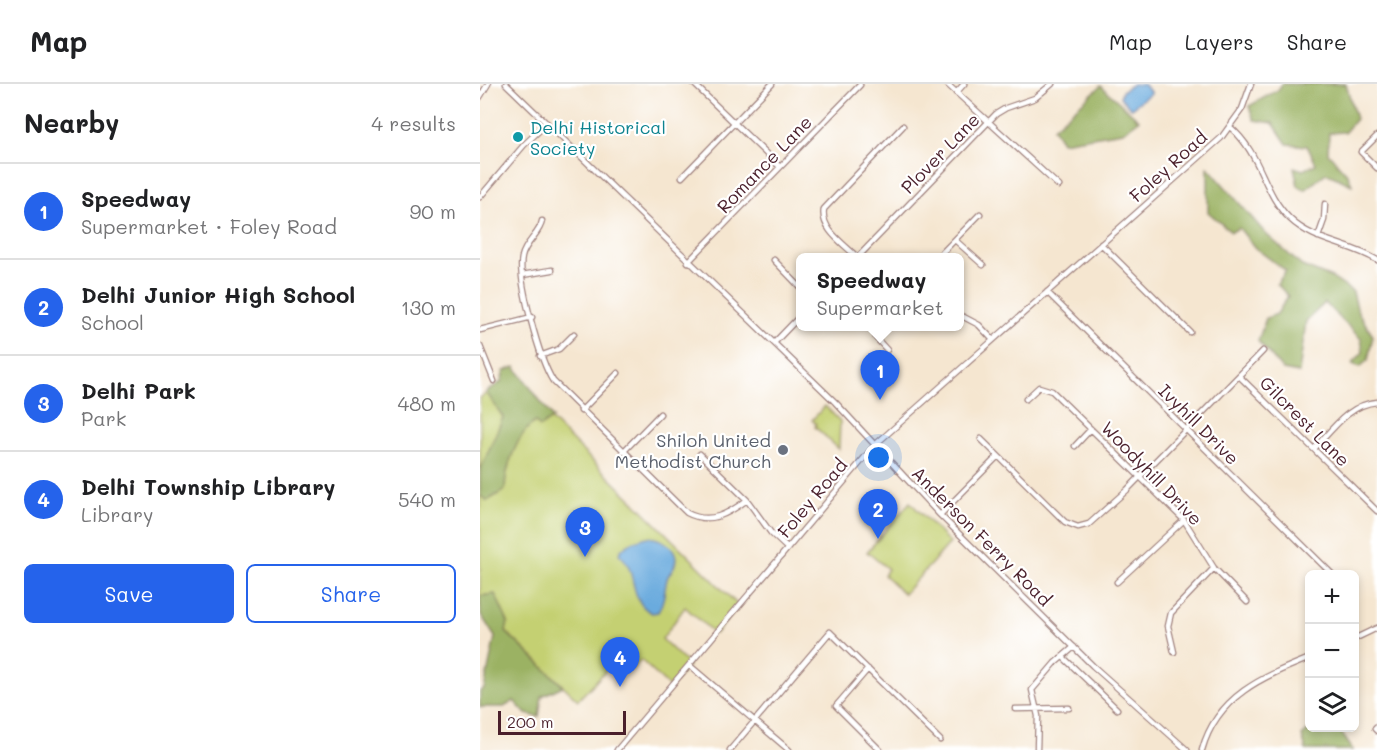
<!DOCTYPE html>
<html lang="en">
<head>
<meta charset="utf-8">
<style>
	body { margin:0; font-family:Mali,sans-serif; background:#f2f2f2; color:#202124 }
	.controls { position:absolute; right:18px; bottom:18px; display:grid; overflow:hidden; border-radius:9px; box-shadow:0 3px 9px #0003 }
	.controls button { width:54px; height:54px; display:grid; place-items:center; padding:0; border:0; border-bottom:2px solid #e0e0e0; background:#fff; color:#202124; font:30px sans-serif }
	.scale { position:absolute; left:18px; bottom:15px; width:128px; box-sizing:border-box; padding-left:6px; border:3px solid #4a1f2b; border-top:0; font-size:16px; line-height:21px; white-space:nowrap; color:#4a1f2b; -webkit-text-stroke:4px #fff; paint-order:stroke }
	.you { position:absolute; left:399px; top:374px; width:21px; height:21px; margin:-15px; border:4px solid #fff; border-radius:50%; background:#1a73e8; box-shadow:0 0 0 9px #1a73e833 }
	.badge { display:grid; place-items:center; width:39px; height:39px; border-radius:50%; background:#2563eb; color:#fff; font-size:20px; font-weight:700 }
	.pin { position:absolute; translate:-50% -50px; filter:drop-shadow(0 2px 3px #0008) }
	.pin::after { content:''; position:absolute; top:32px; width:21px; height:18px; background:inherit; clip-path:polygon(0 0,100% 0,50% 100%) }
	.popup { position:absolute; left:316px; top:169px; width:168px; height:78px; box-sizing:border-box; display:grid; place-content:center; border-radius:9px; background:#fff; filter:drop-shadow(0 2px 4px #0005); font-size:20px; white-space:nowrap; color:#757577 }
	.popup b { font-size:22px; color:#202124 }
	.popup::after { content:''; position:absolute; left:50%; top:100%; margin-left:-12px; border:12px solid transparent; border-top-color:#fff }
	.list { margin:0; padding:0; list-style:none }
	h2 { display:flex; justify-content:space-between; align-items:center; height:78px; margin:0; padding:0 24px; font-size:26px }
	h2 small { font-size:20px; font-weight:400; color:#757577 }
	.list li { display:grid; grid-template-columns:39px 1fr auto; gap:18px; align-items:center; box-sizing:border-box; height:96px; padding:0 24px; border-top:2px solid #e0e0e0 }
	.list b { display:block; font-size:22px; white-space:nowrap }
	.list p { margin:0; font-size:20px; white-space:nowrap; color:#757577 }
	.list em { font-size:20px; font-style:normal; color:#757577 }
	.actions { display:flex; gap:12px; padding:18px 24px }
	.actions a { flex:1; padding:14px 0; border:2px solid #2563eb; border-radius:9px; text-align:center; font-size:21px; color:#2563eb }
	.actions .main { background:#2563eb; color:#fff }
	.icon { flex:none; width:33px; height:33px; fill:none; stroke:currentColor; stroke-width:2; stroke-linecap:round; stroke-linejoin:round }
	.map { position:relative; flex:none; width:897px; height:666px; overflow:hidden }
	header { display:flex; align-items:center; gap:36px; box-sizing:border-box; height:84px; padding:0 30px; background:#fff; border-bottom:2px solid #e0e0e0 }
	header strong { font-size:28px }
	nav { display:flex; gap:33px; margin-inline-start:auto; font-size:21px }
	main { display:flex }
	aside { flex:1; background:#fff }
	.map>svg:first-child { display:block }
	.green { fill:#c4d072; stroke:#87784e; stroke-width:1.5 }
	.forest { fill:#9bb264; stroke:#726848; stroke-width:1.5 }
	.water { fill:#6aabde; stroke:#5a6584; stroke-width:1.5 }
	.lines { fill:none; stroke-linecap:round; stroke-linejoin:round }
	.minor-casing { stroke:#a0827e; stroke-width:7 }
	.minor { stroke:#fff; stroke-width:4.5 }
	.culture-dot { fill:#0f9aa8; stroke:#fff; stroke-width:2 }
	.worship-dot { fill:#6b7280; stroke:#fff; stroke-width:2 }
	.labels { text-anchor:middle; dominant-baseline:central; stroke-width:4.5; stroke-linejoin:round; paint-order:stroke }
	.culture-label { font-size:18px; fill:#0d838f; stroke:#fff; text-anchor:start }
	.street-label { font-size:18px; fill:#4a1f2b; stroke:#fff }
	.worship-label { font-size:18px; fill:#5b616d; stroke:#fff; text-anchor:end }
</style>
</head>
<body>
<header>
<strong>Map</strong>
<nav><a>Map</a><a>Layers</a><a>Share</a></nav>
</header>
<main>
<aside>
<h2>Nearby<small>4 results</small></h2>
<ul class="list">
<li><span class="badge">1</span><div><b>Speedway</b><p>Supermarket · Foley Road</p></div><em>90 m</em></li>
<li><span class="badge">2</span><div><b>Delhi Junior High School</b><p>School</p></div><em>130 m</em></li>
<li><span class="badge">3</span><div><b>Delhi Park</b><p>Park</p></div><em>480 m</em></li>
<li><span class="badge">4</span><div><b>Delhi Township Library</b><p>Library</p></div><em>540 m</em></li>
</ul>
<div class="actions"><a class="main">Save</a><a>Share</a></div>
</aside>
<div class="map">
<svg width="897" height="666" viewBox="0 0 897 666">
	<rect width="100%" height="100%" fill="#fff"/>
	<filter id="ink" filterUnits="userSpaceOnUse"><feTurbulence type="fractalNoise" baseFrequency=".0167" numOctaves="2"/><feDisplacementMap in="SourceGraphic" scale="12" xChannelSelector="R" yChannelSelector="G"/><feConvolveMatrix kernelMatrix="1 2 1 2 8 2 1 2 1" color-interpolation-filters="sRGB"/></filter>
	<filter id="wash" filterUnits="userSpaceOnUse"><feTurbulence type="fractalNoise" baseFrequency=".008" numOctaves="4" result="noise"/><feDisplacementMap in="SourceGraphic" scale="24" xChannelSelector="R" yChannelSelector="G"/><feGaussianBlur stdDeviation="1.35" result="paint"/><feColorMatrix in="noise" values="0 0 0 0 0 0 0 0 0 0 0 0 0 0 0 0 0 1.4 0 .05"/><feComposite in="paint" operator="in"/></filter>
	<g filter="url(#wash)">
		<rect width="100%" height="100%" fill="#f5e6d0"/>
		<path class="green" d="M28,293L259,522L235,550L205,523L182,555L209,581L190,604L161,576L151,586L138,574L98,616L0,523V314Z
			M345,322L360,337L359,365L335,343L336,340L332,336Z
			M430,418L470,459L424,510L404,491L408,485L387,468Z"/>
		<path class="forest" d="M802,0H866L876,35L865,48L849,49L848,69L868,91L872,101L846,89L825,106L818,102L814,83L823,86L836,80L827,62L807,60L793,39L774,36L769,22L798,6Z
			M621,2L659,36L643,48L582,58L573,44Z
			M728,83L786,150L822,182L852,194L873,208L878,228L893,252L888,276L880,283L872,280L883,268L881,255L845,219L826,237L819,289L803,286L778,257L786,234L797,230L808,212L797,200L806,187L775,164L759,144L751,148L728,128Z
			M35,283L73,334L60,343L55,338C37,350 25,384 25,406L7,417L0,411V387L23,333L6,308L21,298L24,287Z
			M15,510L28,538L26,548L83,602L62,612L59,633L46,630L34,617L24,623H0V607L4,605L15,553L1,531L0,512Z
			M831,644H858L873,666H826L822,652Z"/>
		<path class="water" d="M653,0L665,1L671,9L651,24L640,13L642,7Z
			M167,453C182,454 202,464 194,483C192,487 188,491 187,495C184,507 185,517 178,528L172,529C147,517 159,486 139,470C143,459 158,456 167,453Z"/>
	</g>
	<g filter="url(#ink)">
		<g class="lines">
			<g class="minor-casing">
				<path id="minor" d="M26,0L355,318L460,431L613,582L707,666
					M214,0L300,83
					M467,0L579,102
					M476,9L484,0
					M0,13L8,0
					M750,43C782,70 782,108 810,135C834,158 869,159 897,176
					M897,52L881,68L897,84
					M202,93L292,0
					M0,113L44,61L67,39
					M62,137C60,150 45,158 42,173C37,195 60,277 73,297L207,429C230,441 248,430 267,416
					M838,153L844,136L845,120
					M475,156L503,181
					M621,160L710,248
					M377,173C364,160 340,145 344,125L423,42
					M377,174L516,30L526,24L555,14L572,0
					M457,174L500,130
					M294,176L320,203
					M208,178L380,1
					M42,191L72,186
					M567,208L852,490
					M480,231L499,241L513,256
					M395,242L396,254L407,266
					M0,246L52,233
					M294,259L320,232
					M0,262L14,297
					M60,272L79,265L94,250
					M759,292L897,427
					M546,315L559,303L572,307L704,436L734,484L767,518
					M101,327L138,289
					M501,355L585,438L598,443L609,440L647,406L783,267
					M595,362L611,345
					M834,365C852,346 869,320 897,318
					M143,368L180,330
					M220,370L267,416L291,449L307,464
					M460,431L518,372
					M637,498L704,436
					M874,555L897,544
					M694,568L688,542L691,529L734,484
					M584,574L637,625
					M209,581L309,666
					M388,585L356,622L400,666
					M535,625L589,624
					M897,643L895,645L897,647
					M137,666L396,360L741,54L762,25L771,0
					M250,666L350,548L460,656
					M557,666L558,632L552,606L575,579L594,563
					M722,666C737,612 782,593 830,574"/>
			</g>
			<use href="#minor" class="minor"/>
		</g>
	</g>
	<circle class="culture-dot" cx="38" cy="53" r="6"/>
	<circle class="worship-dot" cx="303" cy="366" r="6"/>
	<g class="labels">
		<g class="culture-label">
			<text x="50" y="43">Delhi Historical<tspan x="50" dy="21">Society</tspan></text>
		</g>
		<g class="street-label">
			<text transform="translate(460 69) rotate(-46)">Plover Lane</text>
			<text transform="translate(284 80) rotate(-46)">Romance Lane</text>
			<text transform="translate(688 82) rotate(-42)">Foley Road</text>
			<text transform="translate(825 337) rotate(45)">Gilcrest Lane</text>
			<text transform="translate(719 340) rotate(45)">Ivyhill Drive</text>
			<text transform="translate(672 389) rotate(46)">Woodyhill Drive</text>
			<text transform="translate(332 414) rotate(-50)">Foley Road</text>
			<text transform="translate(502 452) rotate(45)">Anderson Ferry Road</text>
		</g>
		<g class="worship-label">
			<text x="291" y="356">Shiloh United<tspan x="291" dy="21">Methodist Church</tspan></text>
		</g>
	</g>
</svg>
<div class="controls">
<button>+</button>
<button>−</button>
<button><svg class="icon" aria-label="layers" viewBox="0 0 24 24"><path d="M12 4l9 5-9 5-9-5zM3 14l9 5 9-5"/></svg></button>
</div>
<div class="scale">200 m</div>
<div class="you"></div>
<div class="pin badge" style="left:400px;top:316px">1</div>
<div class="popup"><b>Speedway</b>Supermarket</div>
<div class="pin badge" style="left:398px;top:455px">2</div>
<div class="pin badge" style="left:105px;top:473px">3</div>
<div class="pin badge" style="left:140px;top:603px">4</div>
</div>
</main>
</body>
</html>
